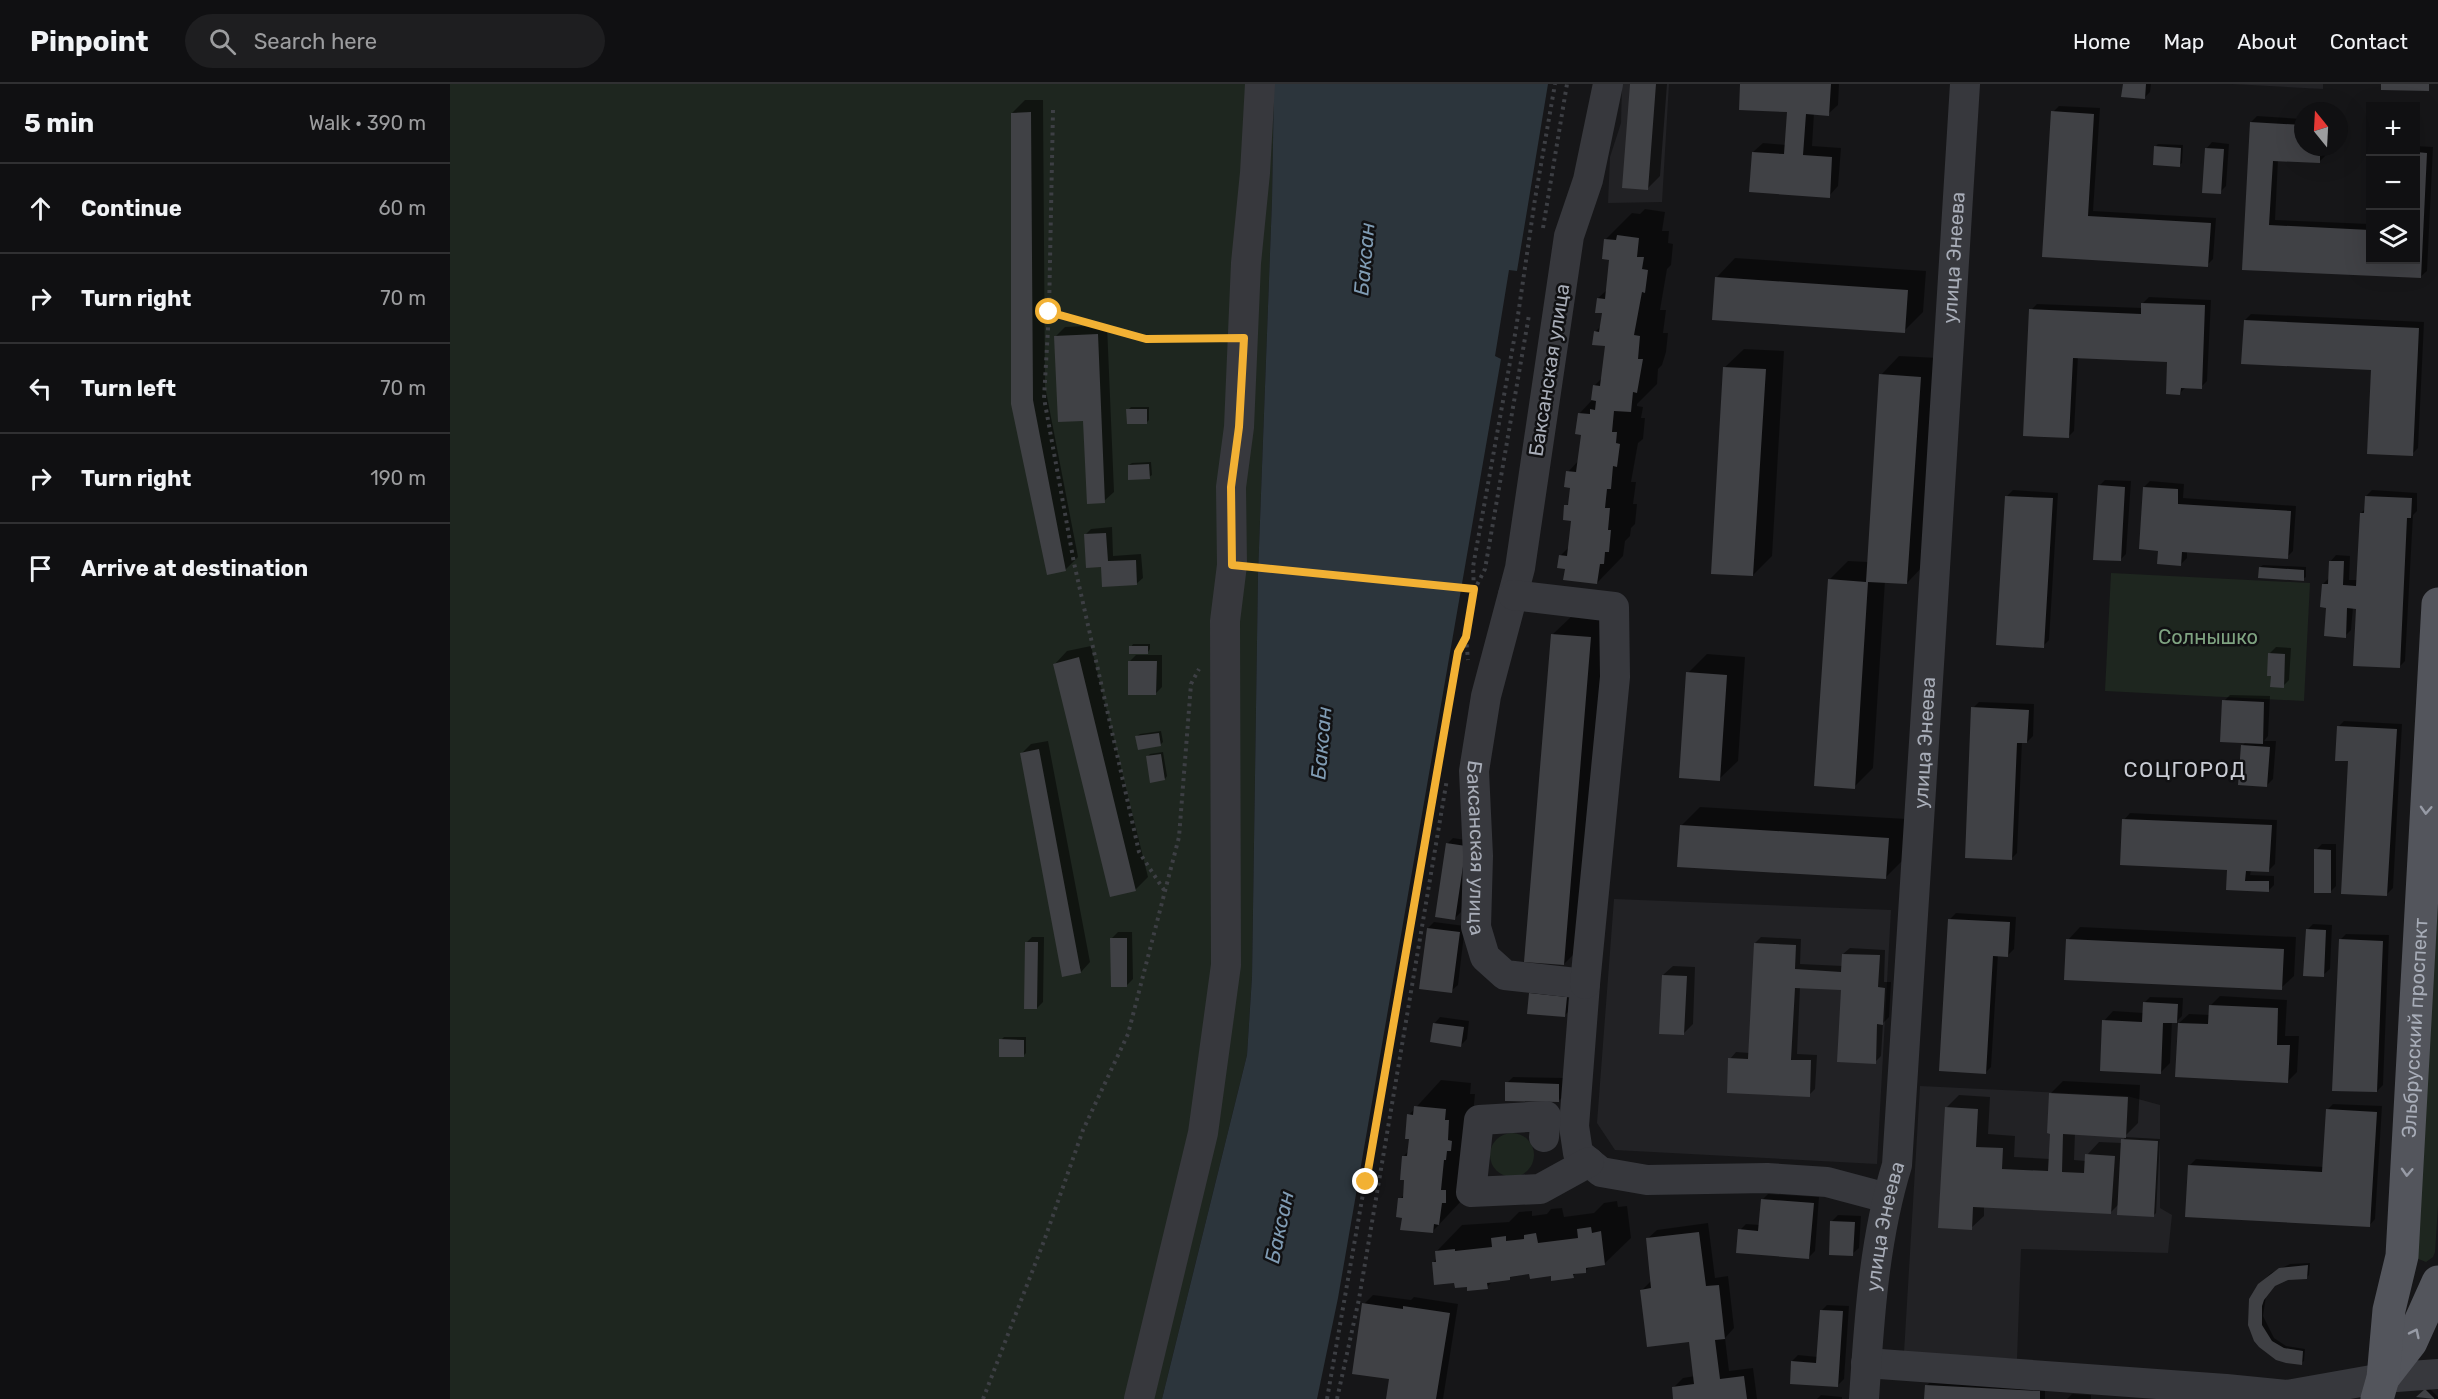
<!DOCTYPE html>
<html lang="en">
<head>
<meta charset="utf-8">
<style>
	body { margin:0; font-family:Rubik,sans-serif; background:#1e1e20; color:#f1f3f6 }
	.controls { position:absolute; right:18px; top:18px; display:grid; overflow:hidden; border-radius:0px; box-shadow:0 6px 24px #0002 }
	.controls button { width:54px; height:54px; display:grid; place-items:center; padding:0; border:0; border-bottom:2px solid #303032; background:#101012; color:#f1f3f6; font:30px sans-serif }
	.compass { position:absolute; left:1844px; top:18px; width:54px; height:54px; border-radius:50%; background:#101012; box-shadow:0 6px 24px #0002; rotate:342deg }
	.stop { position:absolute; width:18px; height:18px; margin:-14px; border:4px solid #f2b134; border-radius:50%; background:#fff }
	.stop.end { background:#f2b134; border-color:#fff; box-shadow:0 2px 6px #0008 }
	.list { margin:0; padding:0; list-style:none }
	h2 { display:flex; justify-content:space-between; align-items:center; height:78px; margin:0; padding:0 24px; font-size:26px }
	h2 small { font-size:20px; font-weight:400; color:#9c9d9f }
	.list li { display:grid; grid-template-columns:39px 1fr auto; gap:18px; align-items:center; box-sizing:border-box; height:90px; padding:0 24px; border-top:2px solid #303032 }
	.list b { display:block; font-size:22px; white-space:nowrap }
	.list em { font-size:20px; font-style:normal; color:#9c9d9f }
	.icon { flex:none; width:33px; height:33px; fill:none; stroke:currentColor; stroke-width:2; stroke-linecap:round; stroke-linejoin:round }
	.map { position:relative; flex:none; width:1988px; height:1315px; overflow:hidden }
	header { display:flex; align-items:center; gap:36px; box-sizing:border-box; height:84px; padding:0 30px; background:#101012; border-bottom:2px solid #303032 }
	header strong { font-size:28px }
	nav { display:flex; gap:33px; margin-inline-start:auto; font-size:21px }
	.search { width:420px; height:54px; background:#1e1e20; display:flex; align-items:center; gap:15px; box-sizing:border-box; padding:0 21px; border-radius:33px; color:#9c9d9f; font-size:22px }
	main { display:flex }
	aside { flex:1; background:#101012 }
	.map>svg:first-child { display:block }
	.built { fill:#222225 }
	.green { fill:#1e261f }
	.water { fill:#2c353c }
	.shadow { fill:#0007 }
	.building { fill:#404145 }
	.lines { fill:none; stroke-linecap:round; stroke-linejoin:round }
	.path { stroke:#3d3f44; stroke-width:4; stroke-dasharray:3 4.5; stroke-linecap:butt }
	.minor { stroke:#37383d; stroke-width:30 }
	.major { stroke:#53555c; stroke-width:33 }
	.oneway { stroke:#979ba6 }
	.route { stroke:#f2b134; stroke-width:8 }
	.labels { text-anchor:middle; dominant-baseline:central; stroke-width:5; stroke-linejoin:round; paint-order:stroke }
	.street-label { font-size:20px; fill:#a8adb8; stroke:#111113 }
	.park-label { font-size:20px; fill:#7fa381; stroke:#111113 }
	.water-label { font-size:21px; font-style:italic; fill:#7f9bb3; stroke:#111113 }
	.neighbourhood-label { font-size:21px; letter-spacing:1.5px; fill:#c9ccd4; stroke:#111113 }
</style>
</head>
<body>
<header>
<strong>Pinpoint</strong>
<div class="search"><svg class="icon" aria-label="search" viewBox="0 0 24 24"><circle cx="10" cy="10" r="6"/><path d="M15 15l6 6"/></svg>Search here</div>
<nav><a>Home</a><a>Map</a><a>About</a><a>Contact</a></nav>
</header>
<main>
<aside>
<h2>5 min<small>Walk · 390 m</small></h2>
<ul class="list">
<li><svg class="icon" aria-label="ahead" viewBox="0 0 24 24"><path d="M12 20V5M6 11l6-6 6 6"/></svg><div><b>Continue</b></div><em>60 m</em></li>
<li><svg class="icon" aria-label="right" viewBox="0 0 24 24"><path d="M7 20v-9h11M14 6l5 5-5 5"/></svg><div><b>Turn right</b></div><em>70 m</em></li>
<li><svg class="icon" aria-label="left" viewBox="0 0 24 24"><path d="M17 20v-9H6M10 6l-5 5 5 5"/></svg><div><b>Turn left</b></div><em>70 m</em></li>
<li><svg class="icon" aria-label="right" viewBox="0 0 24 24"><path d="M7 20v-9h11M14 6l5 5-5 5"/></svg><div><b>Turn right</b></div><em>190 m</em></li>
<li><svg class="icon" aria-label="arrive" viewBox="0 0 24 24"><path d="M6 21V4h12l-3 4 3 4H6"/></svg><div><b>Arrive at destination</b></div></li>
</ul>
</aside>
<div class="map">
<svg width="1988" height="1315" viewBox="0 0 1988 1315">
	<rect width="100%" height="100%" fill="#161618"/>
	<path class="built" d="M1172,0H1219L1212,118L1158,119L1160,73L1171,39Z
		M1782,0H1873V5Z
		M1164,815L1441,826L1427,1080L1165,1066L1147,1039Z
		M1470,1002L1677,1012L1710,1021V1124L1722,1131L1718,1169L1571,1165L1567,1275L1454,1269Z"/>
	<path class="green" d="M0,0H824L822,116L808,490L802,893L797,971L712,1315H0Z
		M1661,489L1860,499L1854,617L1655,607Z
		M1988,703V1122L1985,1168L1983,1173L1976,1178L1966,1174Z
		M1040 1071a22 22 0 1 1 44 0a22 22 0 1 1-44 0Z"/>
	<path class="water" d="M824,0H1098L1067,187L1059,186L1045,272L1051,275L888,1214L867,1315H712L797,971L802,893L808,490L822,116Z"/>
	<path class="shadow" d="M1181,0H1217L1210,92L1197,105Z
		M1292,0H1389L1388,21L1378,30L1364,29L1362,62L1391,64L1388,102L1379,112L1303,68L1313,59L1336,61L1339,27Z
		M1674,0H1701L1700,8L1694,14Z
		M575,16H593L595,302L628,473L615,486L563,320L562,29Z
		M1609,22L1650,24L1643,127L1766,134L1763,175L1757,181L1594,172L1603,28Z
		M1807,32L1853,35V63H1876L1875,72L1869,78L1828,76L1825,136L1920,140V176H1966V62L1983,63L1977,187L1970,193L1794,184L1801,38Z
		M1762,58L1779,60L1776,102L1770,108L1756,65Z
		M1708,60L1733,61L1732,79L1729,81L1705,63Z
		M1195,125L1215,128L1212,147H1219L1218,159L1223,160L1221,181L1217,185L1210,226H1216L1213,249H1218L1216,268L1212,281L1208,285L1207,300L1187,320V322L1193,323L1191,334H1195L1193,355L1188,359L1181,398H1186L1183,420H1187L1185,440L1181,444L1180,452L1175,457L1173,472L1147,499L1117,483L1110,472L1120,462L1123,435L1116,422L1120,418L1121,402L1118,388L1129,376L1132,350L1129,330L1142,316L1144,302L1153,293L1156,261L1145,248L1151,242L1153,228L1148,214L1157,206L1161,175L1155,156L1182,129L1190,130Z
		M1285,174L1476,187L1473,228L1454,247L1267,193Z
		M1699,213L1761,216L1757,297L1751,303H1736L1730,309L1719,277L1628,272L1624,347L1618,353L1581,226L1587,220L1692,224L1693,219Z
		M1801,230L1974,238L1968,364L1962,370L1923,284L1795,236Z
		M657,241L664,408L654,417L635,335L606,252L615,243Z
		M1294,265L1334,267L1322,472L1303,491L1275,283Z
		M1449,272L1489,274L1475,480L1457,499L1435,497L1423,684L1404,703L1379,496L1398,477L1418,478L1431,291Z
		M681,323H699V336L696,339L678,326Z
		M701,378L702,391L699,393L679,381L682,379Z
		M1655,396L1681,397L1676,470L1670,476L1649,402Z
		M1700,397L1734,400L1733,414L1846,422L1843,467L1837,473L1737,467V474L1731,480L1694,403Z
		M1563,406L1608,409L1599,556L1593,562L1557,412Z
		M1922,406L1967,409V427L1963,431L1955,577L1949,583L1908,524L1903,523L1901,546L1895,552L1878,522L1873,500L1879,494L1880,478L1886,471L1900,472L1899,496H1908L1911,429L1915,425L1916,412Z
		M662,443L663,472L691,470L693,494L686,500L652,481L635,451L641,445Z
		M1813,481L1856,483V493L1853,495L1810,483Z
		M1122,532L1159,534L1133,861L1114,880L1103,550Z
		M683,560H700V565L698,568L681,563Z
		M641,562L698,793L685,806L605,580L617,567Z
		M1826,563L1841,564L1839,596L1833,602L1820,569Z
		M1257,570L1295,573L1288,677L1269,695L1238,589Z
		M686,571H712V603L706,609L680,577Z
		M1780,611L1820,612L1818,652L1814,657H1826L1823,695L1817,701L1792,662L1796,658L1774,617Z
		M1529,618L1584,620L1583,652L1577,658H1572L1567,769L1561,775L1523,624Z
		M1894,637L1952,640L1943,804L1937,810L1900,676L1888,643Z
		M711,647L713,658L710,661L687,652L690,650Z
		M598,657L640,878L631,888L572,669L581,660Z
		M713,668L717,692L715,695L698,672L700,670Z
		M1250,723L1457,735L1455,774L1436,793L1231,742Z
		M1680,729L1827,736L1825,780L1819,786H1801L1800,791L1824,792V801L1818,807L1778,805L1779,785L1674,736Z
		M1003,754L1022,757L1011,828L1005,834L997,760Z
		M1872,760H1886V802L1880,808L1866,766Z
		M1506,829L1566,833L1564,865L1558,871L1548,870L1541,983L1535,989L1499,836Z
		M984,838L1015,842L1008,901L1001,907L978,844Z
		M1863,840L1882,841L1880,885L1873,891L1857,846Z
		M1630,843L1846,853L1844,892L1831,904L1618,856Z
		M668,848H682L683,895L677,901L661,855Z
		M1896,850L1939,851L1933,1001L1927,1007L1890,856Z
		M582,853H594L593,918L587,924L576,859Z
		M1311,853L1351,855L1350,880L1393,882V870L1400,864L1435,866L1434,898H1441L1439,933L1433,939L1431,972L1425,978L1392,904L1350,903L1347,970L1367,971L1365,1005L1359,1011L1280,975L1286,968L1300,969L1305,859Z
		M1223,882L1245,883L1243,940L1233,950L1213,891Z
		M1087,904L1122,908L1120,926L1114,932L1081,910Z
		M1770,912L1837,916L1835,952H1849L1847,988L1838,997L1729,939L1739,930L1760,931V922Z
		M1700,913L1733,914L1732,932L1726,938L1722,937L1720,979L1710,989L1654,937L1663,927L1694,929V919Z
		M990,933L1019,937L1017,955L1011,961L984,940Z
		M554,953H576V969L573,972L551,956Z
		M1063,993L1115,994V1011L1108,1017L1057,999Z
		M991,996L1021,999L1020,1010H1025L1015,1113L982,1148L950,1115L955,1110L954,1072L959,1066V1031Z
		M1613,997L1690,1001L1688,1039L1675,1052L1625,1049L1624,1076L1636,1077L1637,1071L1649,1058L1672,1059L1675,1053L1710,1055L1706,1129L1704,1131L1669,1120L1661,1128L1534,1122V1132L1521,1144L1496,1024L1509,1011L1540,1013L1538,1050L1565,1052L1564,1073L1600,1075V1010Z
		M1883,1020L1932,1022L1925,1135L1919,1142L1740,1081L1746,1075L1874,1083L1877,1026Z
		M1318,1110L1369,1113L1365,1167L1359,1173L1290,1146L1296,1140L1310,1141L1312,1116Z
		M1167,1117L1168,1123L1177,1122L1181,1154L1154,1180L1141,1182L1135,1187L1127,1188L1123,1192L1081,1189L1043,1197L1037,1203L1005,1197L983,1179L987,1174L986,1168L1012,1141L1059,1138L1069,1128L1082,1127V1132L1097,1130L1101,1125L1112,1124L1114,1133L1144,1129L1154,1119Z
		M1388,1131L1411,1132L1409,1164L1402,1170L1382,1137Z
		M1258,1139L1265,1194L1278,1192L1284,1244L1275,1254L1279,1287L1303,1284L1307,1315H1225L1224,1303L1233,1294L1245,1292L1241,1256L1192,1206L1202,1196L1197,1155L1207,1146Z
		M1860,1179L1859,1191L1856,1194L1837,1195L1825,1200L1816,1212L1813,1232L1824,1254L1836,1262L1855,1265L1854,1277L1851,1279L1810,1262L1809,1201L1821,1189L1840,1180Z
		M923,1211L961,1216L964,1213L1008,1220L993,1315H938L941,1294L914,1220Z
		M1377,1221L1399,1222L1394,1295L1388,1301L1342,1277L1348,1271L1368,1273L1371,1227Z
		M1482,1296L1595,1302V1315H1476V1302Z
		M1978,1303L1988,1313V1315L1968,1313Z
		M1622,1310L1641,1311V1315H1617Z
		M1371,1311L1392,1313V1315H1367Z"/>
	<path class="building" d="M1180,0H1206L1198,106L1172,104Z
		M1290,0H1381L1379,32L1356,30L1353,71L1382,73L1380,114L1299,108L1302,68L1334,70L1337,28L1289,26Z
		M1673,0H1696L1695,15L1671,13Z
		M1931,0H1979V7L1931,6Z
		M1601,27L1644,30L1638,132L1761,139L1758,183L1592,173Z
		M581,28L583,316L616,487L597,491L561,320V29Z
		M1800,38L1853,41V63H1870V79L1823,77L1819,141L1920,146V176H1966V68L1977,69L1971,194L1792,186Z
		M1704,62L1731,64L1730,83L1703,81Z
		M1755,64L1774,65L1771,110L1752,109Z
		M1167,151L1189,154L1187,173H1194L1192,185L1198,186L1195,209L1192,208L1184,251L1190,252L1188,275H1193L1187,309L1183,308L1181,328L1164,327L1162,348H1167L1166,359L1170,360L1167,383L1163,382L1161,405H1157L1155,424H1160L1158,446H1161L1159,468H1155L1154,480H1150L1147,500L1113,496L1115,485L1107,484L1109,471L1117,472L1121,437L1113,436L1114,421H1118L1120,404L1114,403L1116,387L1126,388L1131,351L1125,350L1128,329L1140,330V325L1145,326L1146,317L1141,316L1143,301L1150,302L1155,262L1142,261L1144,247L1149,248L1152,229H1145L1147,214L1155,215L1159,176L1152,175L1154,155L1166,156Z
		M1265,193L1458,206L1455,249L1262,236Z
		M1691,219L1755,221L1752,305L1731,304L1730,311L1716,310L1717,278L1623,274L1619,354L1573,352L1579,225L1691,230Z
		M1794,236L1969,244L1963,372L1917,370L1921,286L1791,280Z
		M648,250L655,419L637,420L633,337L608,338L604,252Z
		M1273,283L1316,285L1303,492L1261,490Z
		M1429,290L1471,293L1457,500L1418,498L1405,705L1364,702L1378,495L1416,498Z
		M676,325H697V340H677Z
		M699,380L700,395L678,396V381Z
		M1648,401L1675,403L1671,477L1643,476Z
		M1693,403L1728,405V420L1841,427L1838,475L1732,468L1731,482L1707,480L1708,467L1689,465Z
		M1555,412L1603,414L1594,564L1546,561Z
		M1915,412L1962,414L1961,434H1957L1950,584L1903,582L1906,525L1897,524L1896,554L1874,552L1876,524L1870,523L1872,500H1878L1879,477H1894L1893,501L1906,502L1910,429H1914Z
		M656,449L658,477L686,476L687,501L652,503L651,483L636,484L634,450Z
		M1809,483L1854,486V497L1808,494Z
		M1101,550L1141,553L1114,881L1074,878Z
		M679,562H698V570H679Z
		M1818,569L1835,570L1834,604L1820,603L1821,592H1817Z
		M629,573L686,807L660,813L603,580Z
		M678,577H707L706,611H678Z
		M1236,588L1277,591L1270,697L1229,694Z
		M1772,616L1814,618L1813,660L1770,658Z
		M1521,623L1579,626L1577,659H1567L1562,776L1515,774Z
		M1887,642L1947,645L1937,812L1891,810L1898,677H1885Z
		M709,649L711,662L688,666L685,652Z
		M1791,661L1820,663L1817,703L1788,701Z
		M589,665L631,889L612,893L570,669Z
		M711,670L715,696L700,699L696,672Z
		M1672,735L1822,741L1819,788L1796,787L1795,797H1819V808L1776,806L1777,786L1670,781Z
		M1230,741L1439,754L1436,795L1227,783Z
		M996,759L1016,762L1005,836L985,833Z
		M1864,765L1881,766V809H1864Z
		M1498,835L1560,838L1558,873L1543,872L1536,990L1489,987Z
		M977,844L1010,848L1002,909L969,905Z
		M1856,845L1876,846L1874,893L1853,892Z
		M660,854H677V903H661Z
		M1616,855L1834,865L1832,906L1614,896Z
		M1889,855L1933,857L1927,1008L1882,1007Z
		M575,858H588L587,925H574Z
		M1304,859L1346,861L1345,885L1391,888L1392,870L1430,871L1428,903L1435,904L1433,941L1427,940L1426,980L1387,978L1391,906L1345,904L1341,976H1361L1360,1013L1277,1009L1278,974L1298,975Z
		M1212,891L1237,892L1234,951L1209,950Z
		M1079,909L1117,913L1115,933L1077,930Z
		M1693,918L1728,920L1727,939H1713L1711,990L1650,987L1652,936L1692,938Z
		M1759,921L1828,924L1827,961H1840L1838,999L1725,993L1728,939L1758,940Z
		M983,939L1014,943L1011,963L980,958Z
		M549,955L574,956V973H549Z
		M1055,998L1109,1000V1018L1055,1017Z
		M1599,1009L1678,1013L1676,1054L1613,1050L1612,1088L1634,1089L1635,1070L1665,1072L1661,1130L1523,1123L1522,1146L1488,1144L1495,1023L1528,1025L1526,1063L1553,1064L1552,1085L1598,1087L1600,1050L1597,1049Z
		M964,1022L996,1025L995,1036H999L998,1056L1002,1057L1001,1067H997L996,1076H994L991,1106H996V1119H992L989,1141L984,1140L983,1149L950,1146L952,1134L946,1133L948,1114H953L954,1096H950L952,1072H957L959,1055H955L957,1030L963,1031Z
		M1876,1025L1927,1028L1920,1143L1735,1133L1738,1081L1872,1088Z
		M1671,1055L1708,1057L1704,1133L1667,1131Z
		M1311,1115L1364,1119L1359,1175L1286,1169L1288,1145L1308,1147Z
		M1380,1137L1405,1138L1403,1172L1379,1171Z
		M1141,1143L1142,1149L1151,1147L1155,1181L1136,1184V1189L1123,1190L1124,1194L1101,1197V1192L1080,1195L1079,1190L1060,1193V1196L1037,1199L1038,1205L1017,1207V1203L1005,1204L1004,1199L984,1201L982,1178H986L985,1167L1005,1165V1167L1042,1163L1041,1154L1056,1152V1157L1074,1155V1151L1086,1149L1088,1159L1128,1154L1127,1145Z
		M1249,1148L1256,1202L1269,1201L1275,1255L1265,1256L1270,1295L1294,1292L1297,1315H1223L1222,1303L1244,1300L1239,1258L1197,1263L1190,1206L1201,1204L1196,1154Z
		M1858,1181L1857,1195L1838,1196L1825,1202L1814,1216L1812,1222V1241L1822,1257L1834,1264L1853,1267L1852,1281L1836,1279L1826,1276L1809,1263L1804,1257L1798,1241L1799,1215L1808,1200L1829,1184Z
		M912,1219L953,1225V1222L1000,1229L986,1315H936L939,1295L902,1290Z
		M1370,1226L1393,1227L1388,1303L1340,1300L1341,1277L1366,1279Z
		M1475,1301L1590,1307V1315H1474Z
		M1975,1305L1985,1315L1966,1313Z"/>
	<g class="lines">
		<path class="path" d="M603,26L599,228L594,314L624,479L689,768L714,806
			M1093,144L1117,0
			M599,228L696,255L769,254
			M806,483L1025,505L1035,485L1079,231
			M1016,553L1018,576
			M533,1315L594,1157L633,1046L678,950L729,753L741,600L749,585
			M877,1315L1008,568C1022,543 1025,512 1023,483L1066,245L1085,115L1105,0
			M887,1315L909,1215L997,695"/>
		<g class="minor">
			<path id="s1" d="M1158,0L1138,96L1119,152L1070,484L1036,612L1024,687L1028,772L1026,843L1035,873L1055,891L1135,900L1124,1042L1128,1069L1151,1088L1197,1096L1317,1094L1377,1098L1437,1114"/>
			<path d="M1063,511L1164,523L1165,593L1135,900"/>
			<path d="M1094,1053L1096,1032L1029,1036L1021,1108L1090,1105L1139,1078"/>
			<path d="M1416,1279L1776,1305L1837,1311L1933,1294L1988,1290"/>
			<path d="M689,1315L753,1049L776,881L775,537L782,481L781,403L789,343L796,179L805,89L810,0"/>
			<path id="s2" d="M1414,1315C1419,1236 1424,1156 1447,1081C1473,721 1490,360 1515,0"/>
		</g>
		<g class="major">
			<path d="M1933,1294L1961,1258L1988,1198"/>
			<path id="s3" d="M1927,1315L1933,1294L1939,1226L1952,1172L1988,520"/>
		</g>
	</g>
	<defs><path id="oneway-chevron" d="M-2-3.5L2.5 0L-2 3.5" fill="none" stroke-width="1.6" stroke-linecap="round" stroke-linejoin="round" transform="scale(1.5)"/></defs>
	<g class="oneway">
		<use href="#oneway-chevron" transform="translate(1976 726) rotate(93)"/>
		<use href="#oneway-chevron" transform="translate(1957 1088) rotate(93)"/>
		<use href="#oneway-chevron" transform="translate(1965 1249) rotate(-64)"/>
	</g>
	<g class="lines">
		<path class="route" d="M599,228L696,255L794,254L789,343L781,403L782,481L1024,505L1016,553L1008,568L916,1098"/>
	</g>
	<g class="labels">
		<g class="street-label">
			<text stroke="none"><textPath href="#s2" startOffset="1146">улица Энеева</textPath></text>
			<text transform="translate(1099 286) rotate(-81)">Баксанская улица</text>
			<text stroke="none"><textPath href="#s2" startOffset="660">улица Энеева</textPath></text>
			<text stroke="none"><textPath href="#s1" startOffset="778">Баксанская улица</textPath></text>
			<text stroke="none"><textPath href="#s3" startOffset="374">Эльбрусский проспект</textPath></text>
			<text stroke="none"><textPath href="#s2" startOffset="174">улица Энеева</textPath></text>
		</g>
		<g class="park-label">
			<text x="1758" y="553">Солнышко</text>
		</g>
		<g class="water-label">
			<text transform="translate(914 175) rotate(-85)">Баксан</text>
			<text transform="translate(871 659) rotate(-85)">Баксан</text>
			<text transform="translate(829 1143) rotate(-78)">Баксан</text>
		</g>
		<g class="neighbourhood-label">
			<text x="1735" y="685">СОЦГОРОД</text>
		</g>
	</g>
</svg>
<div class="controls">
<button>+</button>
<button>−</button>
<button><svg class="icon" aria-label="layers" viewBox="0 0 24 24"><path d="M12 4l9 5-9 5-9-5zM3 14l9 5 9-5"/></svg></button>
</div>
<svg class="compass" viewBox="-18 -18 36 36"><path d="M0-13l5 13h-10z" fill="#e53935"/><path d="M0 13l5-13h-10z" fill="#9c9d9f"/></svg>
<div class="stop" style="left:599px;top:228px"></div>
<div class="stop end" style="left:916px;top:1098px"></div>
</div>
</main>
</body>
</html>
